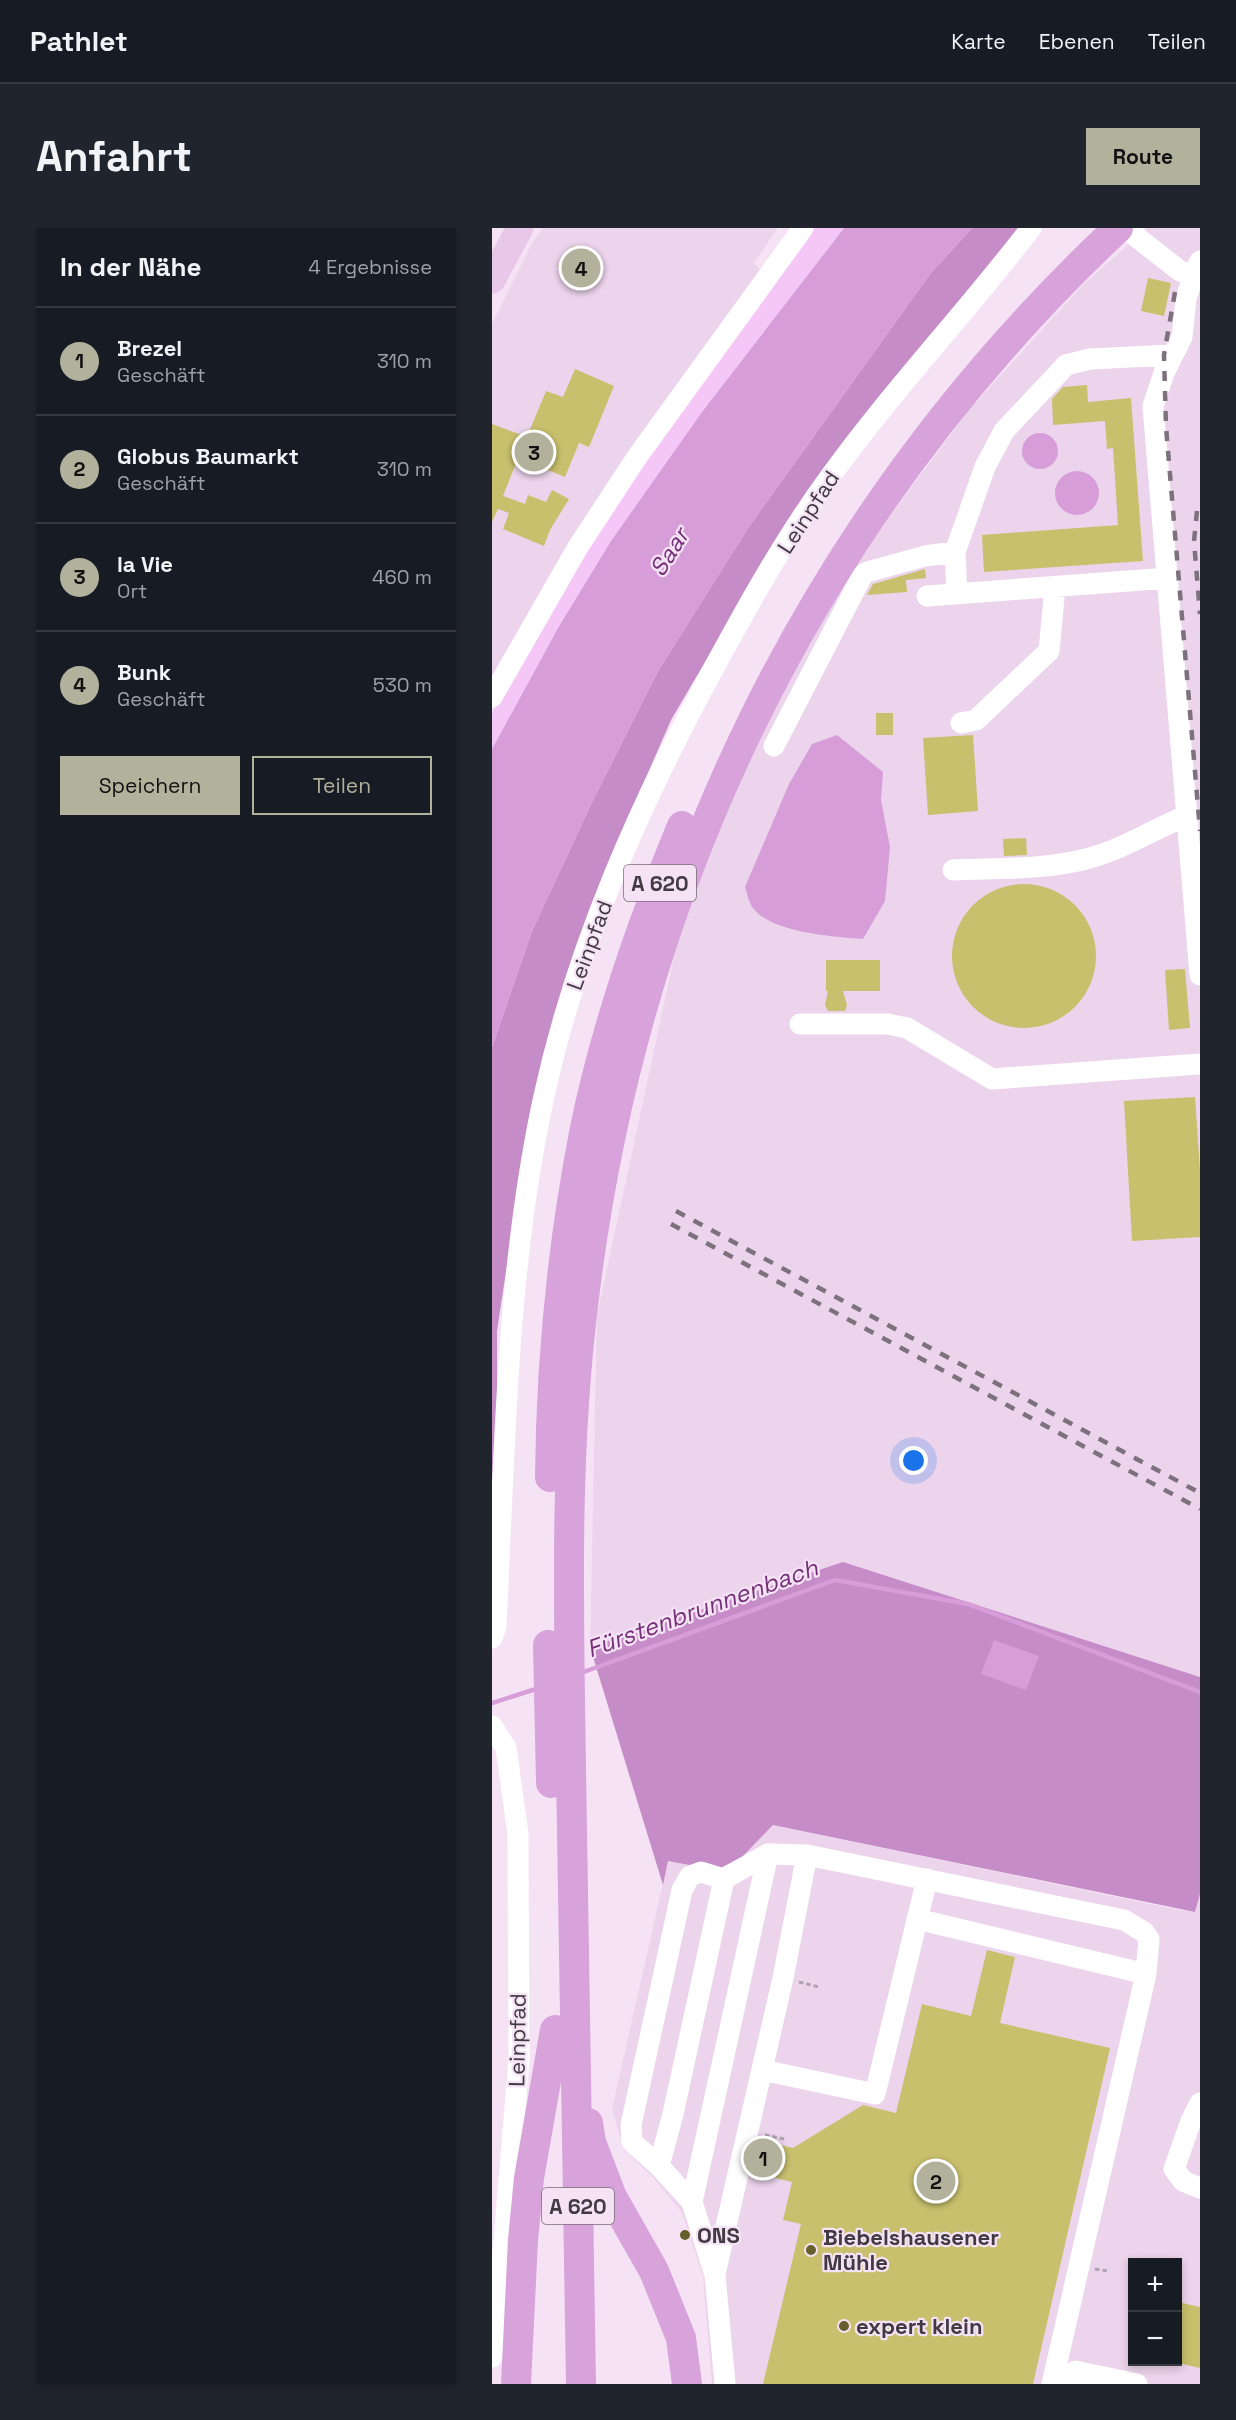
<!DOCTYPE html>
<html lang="de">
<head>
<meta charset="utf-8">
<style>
	body { margin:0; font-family:"Space Grotesk",sans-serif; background:#20242c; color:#f1f3f6 }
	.controls { position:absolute; right:18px; bottom:18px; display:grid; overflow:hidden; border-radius:0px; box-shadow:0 3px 9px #0003 }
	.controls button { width:54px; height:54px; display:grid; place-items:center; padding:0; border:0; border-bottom:2px solid #363941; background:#171b24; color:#f1f3f6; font:30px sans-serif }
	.you { position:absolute; left:422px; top:1233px; width:21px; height:21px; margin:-15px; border:4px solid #fff; border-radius:50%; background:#1a73e8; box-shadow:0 0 0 9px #1a73e833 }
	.badge { display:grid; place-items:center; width:39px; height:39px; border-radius:50%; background:#b2b19b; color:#111; font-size:20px; font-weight:700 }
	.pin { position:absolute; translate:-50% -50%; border:3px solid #fff; box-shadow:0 2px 6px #0006 }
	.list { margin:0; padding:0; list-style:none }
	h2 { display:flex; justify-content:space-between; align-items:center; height:78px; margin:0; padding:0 24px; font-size:26px }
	h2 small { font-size:20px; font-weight:400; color:#9ea1a6 }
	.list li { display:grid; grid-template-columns:39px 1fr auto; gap:18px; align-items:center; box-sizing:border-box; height:108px; padding:0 24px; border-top:2px solid #363941 }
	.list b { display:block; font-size:22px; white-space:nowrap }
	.list p { margin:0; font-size:20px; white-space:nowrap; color:#9ea1a6 }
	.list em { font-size:20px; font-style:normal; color:#9ea1a6 }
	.actions { display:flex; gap:12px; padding:18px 24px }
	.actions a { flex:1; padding:14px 0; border:2px solid #b2b19b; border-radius:0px; text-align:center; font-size:21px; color:#b2b19b }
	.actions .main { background:#b2b19b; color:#111 }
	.map { position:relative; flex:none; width:708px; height:2156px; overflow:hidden; border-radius:0px }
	header { display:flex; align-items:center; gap:36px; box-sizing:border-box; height:84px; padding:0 30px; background:#171b24; border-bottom:2px solid #363941 }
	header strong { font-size:28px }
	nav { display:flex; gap:33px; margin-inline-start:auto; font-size:21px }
	.intro { display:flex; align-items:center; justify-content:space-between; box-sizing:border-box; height:144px; padding:0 36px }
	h1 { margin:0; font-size:42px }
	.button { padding:15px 27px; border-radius:0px; background:#b2b19b; color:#111; font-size:21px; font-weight:700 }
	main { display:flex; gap:36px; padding:0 36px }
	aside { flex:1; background:#171b24; border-radius:0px; box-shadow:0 3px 9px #0003 }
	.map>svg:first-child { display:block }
	.built { fill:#ecd4ec; fill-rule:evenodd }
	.green { fill:#f5c7f7 }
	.forest { fill:#c58cc8 }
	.water { fill:#d79dd9 }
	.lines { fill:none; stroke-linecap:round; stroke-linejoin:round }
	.stream { stroke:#d79dd9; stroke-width:4.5 }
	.building { fill:#c8c06d }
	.path { stroke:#afa2b0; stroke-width:3; stroke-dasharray:4.5 3; stroke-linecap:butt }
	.minor { stroke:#fff; stroke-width:21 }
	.major { stroke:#e8c7e9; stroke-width:27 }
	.highway { stroke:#d8a2db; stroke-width:30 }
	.rail { stroke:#7c717d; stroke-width:4.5; stroke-dasharray:10 10; stroke-linecap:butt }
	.poi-dot { fill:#65602c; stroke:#f5e3f5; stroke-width:2 }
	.labels { text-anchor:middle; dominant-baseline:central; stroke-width:4.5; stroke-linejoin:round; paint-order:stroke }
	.shield { fill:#f5e3f5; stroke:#776d78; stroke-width:1.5 }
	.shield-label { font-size:21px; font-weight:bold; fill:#413a42 }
	.street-label { font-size:22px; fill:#413a42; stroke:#f5e3f5 }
	.poi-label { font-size:22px; font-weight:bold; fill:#413a42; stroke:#f5e3f5; text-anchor:start }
	.water-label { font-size:24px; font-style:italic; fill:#743078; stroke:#f5e3f5 }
</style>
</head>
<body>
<header>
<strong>Pathlet</strong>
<nav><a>Karte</a><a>Ebenen</a><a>Teilen</a></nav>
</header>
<div class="intro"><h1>Anfahrt</h1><a class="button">Route</a></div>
<main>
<aside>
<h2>In der Nähe<small>4 Ergebnisse</small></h2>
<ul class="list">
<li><span class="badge">1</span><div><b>Brezel</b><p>Geschäft</p></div><em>310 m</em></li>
<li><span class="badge">2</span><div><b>Globus Baumarkt</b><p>Geschäft</p></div><em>310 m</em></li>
<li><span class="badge">3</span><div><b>la Vie</b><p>Ort</p></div><em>460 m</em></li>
<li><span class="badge">4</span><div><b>Bunk</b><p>Geschäft</p></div><em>530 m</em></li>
</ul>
<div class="actions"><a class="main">Speichern</a><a>Teilen</a></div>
</aside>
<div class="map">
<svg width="708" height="2156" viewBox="0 0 708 2156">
	<rect width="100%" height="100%" fill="#f5e3f5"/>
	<path class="built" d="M51,0H286L262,35L269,42L0,448V96L40,15Z
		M655,0H708V1449L351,1335L98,1419L105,1087L192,683L249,548L310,421L392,296L478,181L592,56Z
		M281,1597L677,1680L703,1684L708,1666V2156H220L211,2048L190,1985L161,1949L132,1922L120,1881L176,1633L250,1629ZM640,2034H686V2134H640Z"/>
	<path class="green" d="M321,0H352L210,184L119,313L66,400L0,521V485L94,323L153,234Z"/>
	<path class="forest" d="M480,0H528L250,371L179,492L115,639L36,898L5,1103V1247L0,1276V819L40,703L101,572L166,443L256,300L438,46Z
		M351,1334L708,1449V1666L703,1684L281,1597L250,1629L224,1642L176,1633L171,1657L98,1419Z"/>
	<path class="water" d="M352,0H480L438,46L256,300L166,443L101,572L40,703L0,819V521L66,400L119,313L210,184Z
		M530 223a18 18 0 1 1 36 0a18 18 0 1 1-36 0Z
		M563 265a22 22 0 1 1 44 0a22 22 0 1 1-44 0Z
		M345,507L391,544L389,572L398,619L393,673L371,711C343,709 279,705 261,680C257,675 255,665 253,659L297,556L320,516Z
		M502,1412L547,1428L534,1462L489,1446Z"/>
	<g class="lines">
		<path class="stream" d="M89,1445L343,1352L476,1376L708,1464
			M0,1475L47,1460"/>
	</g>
	<path class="building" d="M80,18L112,42L97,61L66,38Z
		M656,50L679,55L672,88L649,83Z
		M83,141L122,158L97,219L87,215L73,249L26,230L11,268L33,276L36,267L54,274L60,262L77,271L58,302L52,318L11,301L17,285L6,281L0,294V196L35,209L54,163L71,169Z
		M595,157L596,174L639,170L651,333L492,344L490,307L626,297L621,220L615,221L613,193L561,197L560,171L571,159Z
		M433,341L434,350L414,352L415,364L375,367L381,356Z
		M384,485H401V507H384Z
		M481,507L486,583L436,587L431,510Z
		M534,610L535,627L512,628L511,611Z
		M460 728a72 72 0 1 1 144 0a72 72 0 1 1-144 0Z
		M334,732H388V763H351L355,777L353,783H336L333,777L336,763H334Z
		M693,741L698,800L677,802L673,742Z
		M703,869L708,942V1009L640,1013L632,873Z
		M495,1722L523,1729L508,1795L618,1820L541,2156H271L309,1996L291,1992L300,1954L260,1944L267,1912L301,1920L371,1877L404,1885L430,1776L479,1788Z
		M686,2074L708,2079V2140L686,2135Z"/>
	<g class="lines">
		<path class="path" d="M307,1754L327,1759
			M273,1907L292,1911
			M603,2041L616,2043"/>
		<path class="minor" d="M633,0L688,43L701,48
			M708,33L701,48L694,71L690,109L672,145L661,178L708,747
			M465,366L463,324L493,239L512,203L574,137L598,131L680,127
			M435,368L677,350
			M0,469L86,319L145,229L311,0
			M469,495L484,492L557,423L563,359
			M282,518L370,348L375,344L433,328L463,324
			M461,642C505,640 552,642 594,631C630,622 662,601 696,587
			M308,796H396L415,800L500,851L708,836
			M0,1410L4,1399C13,1222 14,1042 52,868C85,717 149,573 223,438C257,375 293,311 335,253C398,165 473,86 539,0
			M0,1498L14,1520L26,1606L27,1832L3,2120L0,2129
			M425,1691L654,1746
			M270,1842L383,1866L435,1651
			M708,1875L699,1893L682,1941L691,1953L708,1960
			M167,1938L181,1886L232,1651
			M200,1974L276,1626
			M223,2046L291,1750L315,1627
			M233,2156L223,2047L200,1974L167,1938L140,1914L139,1897L190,1662L198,1648L209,1644L232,1651L276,1626L315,1627L632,1692L652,1704L657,1711L654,1746L560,2156
			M580,2156L583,2143L645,2156"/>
		<path class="major" d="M0,52L28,0"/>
		<path class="highway" d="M58,1249C59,1134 70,1019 92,905C113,800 149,697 190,598
			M56,1417L59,1555
			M96,1895L99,1914L120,1969L162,2043L189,2110L195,2156
			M24,2156L31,2012L37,1950L63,1802
			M89,2156C85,1951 82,1746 79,1541C77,1387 72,1232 91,1078C140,661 319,288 626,0"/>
		<path class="rail" d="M683,64L672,127L674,199L708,603
			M705,283L702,313L708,386
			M184,983L708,1265
			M179,996L708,1281"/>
	</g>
	<g class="poi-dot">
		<circle cx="193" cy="2007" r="6"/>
		<circle cx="319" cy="2022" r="6"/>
		<circle cx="352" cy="2098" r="6"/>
	</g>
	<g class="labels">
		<g class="shield">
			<rect x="132" y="637" width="72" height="36" rx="4.5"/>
			<rect x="50" y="1960" width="72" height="36" rx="4.5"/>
		</g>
		<g class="shield-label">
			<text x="168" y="655">A 620</text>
			<text x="86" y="1978">A 620</text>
		</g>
		<g class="street-label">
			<text transform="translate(316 284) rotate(-57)">Leinpfad</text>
			<text transform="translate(97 717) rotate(-70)">Leinpfad</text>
			<text transform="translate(25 1812) rotate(-89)">Leinpfad</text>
		</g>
		<g class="poi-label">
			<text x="205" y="2007">ONS</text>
			<text x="331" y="2009">Biebelshausener<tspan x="331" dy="25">Mühle</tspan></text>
			<text x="364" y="2098">expert klein</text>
		</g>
		<g class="water-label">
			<text transform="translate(177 324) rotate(-58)">Saar</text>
			<text transform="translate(210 1380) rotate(-20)">Fürstenbrunnenbach</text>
		</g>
	</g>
</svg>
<div class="controls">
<button>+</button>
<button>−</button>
</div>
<div class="you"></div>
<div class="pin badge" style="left:271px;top:1930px">1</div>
<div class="pin badge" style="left:444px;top:1953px">2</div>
<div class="pin badge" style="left:42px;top:224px">3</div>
<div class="pin badge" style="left:89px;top:40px">4</div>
</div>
</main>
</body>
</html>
